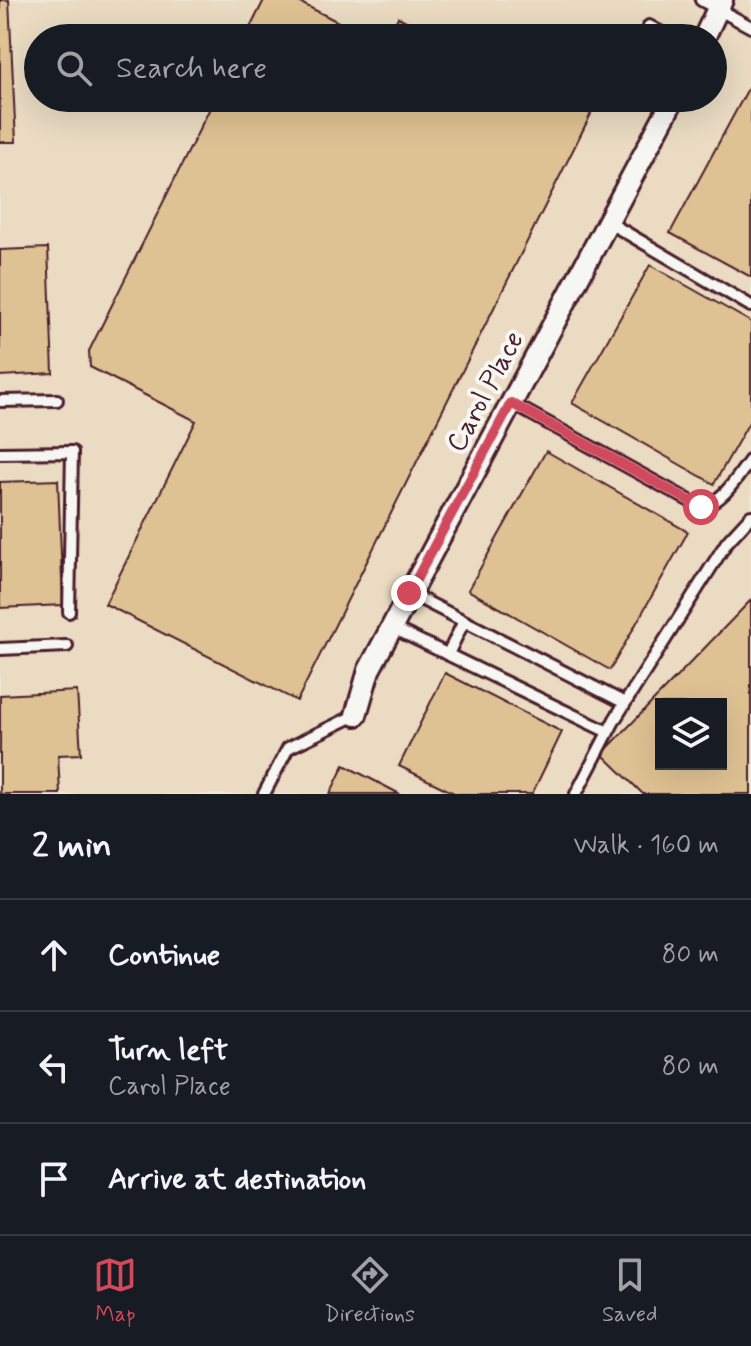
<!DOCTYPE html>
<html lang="en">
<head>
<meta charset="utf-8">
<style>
	body { margin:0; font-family:Mynerve,sans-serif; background:#20242c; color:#f1f3f6 }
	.controls { position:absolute; right:24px; bottom:24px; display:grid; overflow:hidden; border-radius:0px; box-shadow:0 8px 32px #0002 }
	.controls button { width:72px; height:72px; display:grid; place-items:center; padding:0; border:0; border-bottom:2px solid #363941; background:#171b24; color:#f1f3f6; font:40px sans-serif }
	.stop { position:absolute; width:24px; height:24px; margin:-18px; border:6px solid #d1495b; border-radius:50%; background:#fff }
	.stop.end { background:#d1495b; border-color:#fff; box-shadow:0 2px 8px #0008 }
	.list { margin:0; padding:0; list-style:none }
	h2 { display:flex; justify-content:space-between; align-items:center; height:104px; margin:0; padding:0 32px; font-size:34px }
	h2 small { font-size:26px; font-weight:400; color:#9ea1a6 }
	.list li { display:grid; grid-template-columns:52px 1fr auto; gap:24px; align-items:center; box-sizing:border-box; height:112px; padding:0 32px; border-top:2px solid #363941 }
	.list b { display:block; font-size:30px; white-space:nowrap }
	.list p { margin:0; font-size:26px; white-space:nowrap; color:#9ea1a6 }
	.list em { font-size:26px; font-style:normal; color:#9ea1a6 }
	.icon { flex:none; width:44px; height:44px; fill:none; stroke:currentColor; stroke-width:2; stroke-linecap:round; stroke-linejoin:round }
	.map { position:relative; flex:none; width:751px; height:794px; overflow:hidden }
	.search { position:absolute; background:#171b24; box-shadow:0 8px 32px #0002; left:24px; right:24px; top:24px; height:88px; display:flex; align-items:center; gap:20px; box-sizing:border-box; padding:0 28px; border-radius:44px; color:#9ea1a6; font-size:30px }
	.sheet { height:440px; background:#171b24 }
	nav { display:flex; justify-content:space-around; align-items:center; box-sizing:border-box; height:112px; border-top:2px solid #363941; background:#171b24; font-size:22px; color:#9ea1a6 }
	nav a { display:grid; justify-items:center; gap:4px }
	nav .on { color:#d1495b }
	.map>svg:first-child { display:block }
	.built { fill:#eadbc2; fill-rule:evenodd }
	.building { fill:#dfc293; stroke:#4a1f2b; stroke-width:2; fill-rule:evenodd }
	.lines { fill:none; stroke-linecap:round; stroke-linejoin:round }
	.service-casing { stroke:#4a1f2b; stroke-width:16 }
	.minor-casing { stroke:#4a1f2b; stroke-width:26 }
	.service { stroke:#f6f6f2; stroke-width:10 }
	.minor { stroke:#f6f6f2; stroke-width:20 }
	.route { stroke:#d1495b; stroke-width:10 }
	.labels { text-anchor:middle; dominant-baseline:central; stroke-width:8; stroke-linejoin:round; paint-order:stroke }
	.street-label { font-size:28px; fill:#4a1f2b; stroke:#f6f6f2 }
</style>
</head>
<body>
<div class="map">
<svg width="751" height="794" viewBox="0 0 751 794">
	<rect width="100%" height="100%" fill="#efe6d6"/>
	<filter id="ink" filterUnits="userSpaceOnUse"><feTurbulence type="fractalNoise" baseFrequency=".0125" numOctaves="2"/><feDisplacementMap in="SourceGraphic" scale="16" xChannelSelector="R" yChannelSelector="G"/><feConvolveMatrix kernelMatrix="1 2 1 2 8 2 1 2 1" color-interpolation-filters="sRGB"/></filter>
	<g filter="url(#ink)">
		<path class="built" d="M0,0H747L751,2V794H0ZM38,38H713V98H38ZM661,704H721V764H661Z"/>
		<path class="building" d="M0,0H9L16,142H0Z
			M264,0H295L370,38H245Z
			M398,17L440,38H388Z
			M751,83V277L670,233Z
			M215,98H559L591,114L297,701L105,604L196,421L90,367L89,351Z
			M48,248L53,373L0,376V250Z
			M650,265L751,322V419L714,484L572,403Z
			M546,451L688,532L610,670L468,590Z
			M58,480L63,605L0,608V482Z
			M751,600V794H643L602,754ZM661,704H721V764H661Z
			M445,673L562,732L532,794H456L399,766Z
			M77,691L81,754L58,755L60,794H0V695Z
			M344,765L400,794H330Z"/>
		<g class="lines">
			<g class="service-casing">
				<path id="service" d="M701,0L751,27
					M649,26L671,38
					M608,222L751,306
					M0,401L57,400
					M511,403L701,507C723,503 738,476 751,459
					M0,453L72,452L69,612
					M409,593L625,703
					M391,627L608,732
					M0,649L67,646
					M448,654L464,621
					M264,794L288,748L356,715
					M576,794L615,719L727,542L751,516"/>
			</g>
			<g class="minor-casing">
				<path id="minor" d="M704,38L722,0
					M356,715L369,670L674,98"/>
			</g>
			<use href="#service" class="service"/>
			<use href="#minor" class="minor"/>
		</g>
	</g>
	<g class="lines" filter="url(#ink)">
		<path class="route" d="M409,593L511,403L701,507"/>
	</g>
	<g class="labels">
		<g class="street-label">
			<text transform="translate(486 392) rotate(-62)">Carol Place</text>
		</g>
	</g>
</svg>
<div class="controls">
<button><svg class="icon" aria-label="layers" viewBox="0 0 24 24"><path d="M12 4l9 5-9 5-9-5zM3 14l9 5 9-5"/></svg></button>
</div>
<div class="stop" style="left:701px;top:507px"></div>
<div class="stop end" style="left:409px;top:593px"></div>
<div class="search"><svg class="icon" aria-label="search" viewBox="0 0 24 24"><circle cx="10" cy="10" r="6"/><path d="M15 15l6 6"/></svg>Search here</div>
</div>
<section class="sheet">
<h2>2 min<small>Walk · 160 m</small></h2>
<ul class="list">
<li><svg class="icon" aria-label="ahead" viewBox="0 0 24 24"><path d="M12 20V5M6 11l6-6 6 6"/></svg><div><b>Continue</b></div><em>80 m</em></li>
<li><svg class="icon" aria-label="left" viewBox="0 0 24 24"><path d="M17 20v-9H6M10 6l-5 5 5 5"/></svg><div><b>Turn left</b><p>Carol Place</p></div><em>80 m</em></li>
<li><svg class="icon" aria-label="arrive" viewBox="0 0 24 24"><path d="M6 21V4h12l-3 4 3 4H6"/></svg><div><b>Arrive at destination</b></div></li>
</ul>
</section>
<nav>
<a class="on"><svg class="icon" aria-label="map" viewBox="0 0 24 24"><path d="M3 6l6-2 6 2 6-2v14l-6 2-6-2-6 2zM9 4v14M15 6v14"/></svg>Map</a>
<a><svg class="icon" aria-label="directions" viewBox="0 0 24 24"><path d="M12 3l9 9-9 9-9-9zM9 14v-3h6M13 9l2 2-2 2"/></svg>Directions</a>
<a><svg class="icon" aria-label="saved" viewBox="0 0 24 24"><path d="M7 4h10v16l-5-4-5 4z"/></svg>Saved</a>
</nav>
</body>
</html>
